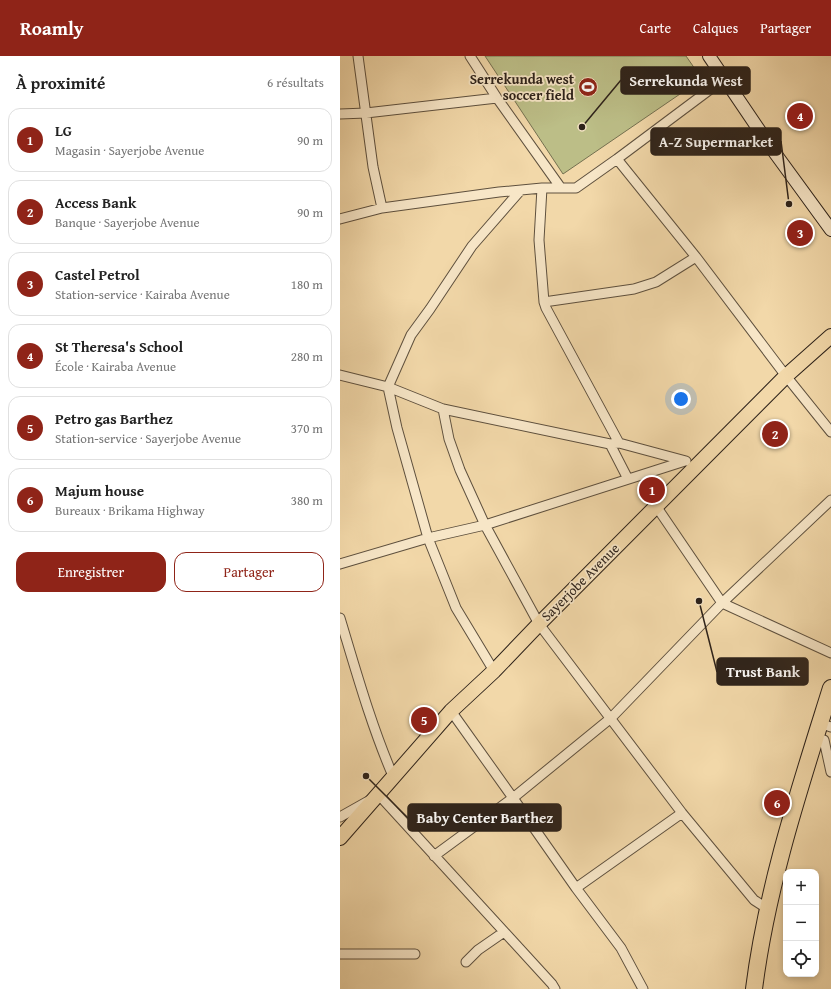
<!DOCTYPE html>
<html lang="fr">
<head>
<meta charset="utf-8">
<style>
	body { margin:0; font-family:"Gentium Book Plus",serif; background:#f6f6f6; color:#222 }
	.controls { position:absolute; right:12px; bottom:12px; display:grid; overflow:hidden; border-radius:8px; box-shadow:0 2px 6px #0003 }
	.controls button { width:36px; height:36px; display:grid; place-items:center; padding:0; border:0; border-bottom:1px solid #e0e0e0; background:#fff; color:#222; font:20px sans-serif }
	.you { position:absolute; left:341px; top:343px; width:14px; height:14px; margin:-10px; border:3px solid #fff; border-radius:50%; background:#1a73e8; box-shadow:0 0 0 6px #1a73e833 }
	.badge { display:grid; place-items:center; width:26px; height:26px; border-radius:50%; background:#8f2418; color:#fff; font-size:13px; font-weight:700 }
	.pin { position:absolute; translate:-50% -50%; border:2px solid #fff; box-shadow:0 1px 4px #0006 }
	.list { margin:0; padding:0; list-style:none }
	h2 { display:flex; justify-content:space-between; align-items:center; height:52px; margin:0; padding:0 16px; font-size:17px }
	h2 small { font-size:13px; font-weight:400; color:#767676 }
	.list li { display:grid; grid-template-columns:26px 1fr auto; gap:12px; align-items:center; box-sizing:border-box; height:64px; margin:0 8px 8px; padding:0 8px; border:1px solid #e0e0e0; border-radius:12px }
	.list b { display:block; font-size:15px; white-space:nowrap }
	.list p { margin:0; font-size:13px; white-space:nowrap; color:#767676 }
	.list em { font-size:13px; font-style:normal; color:#767676 }
	.actions { display:flex; gap:8px; padding:12px 16px }
	.actions a { flex:1; padding:9px 0; border:1px solid #8f2418; border-radius:12px; text-align:center; font-size:14px; color:#8f2418 }
	.actions .main { background:#8f2418; color:#fff }
	.icon { flex:none; width:22px; height:22px; fill:none; stroke:currentColor; stroke-width:2; stroke-linecap:round; stroke-linejoin:round }
	.map { position:relative; flex:none; width:491px; height:933px; overflow:hidden }
	header { display:flex; align-items:center; gap:24px; box-sizing:border-box; height:56px; padding:0 20px; background:#8f2418; color:#fff }
	header strong { font-size:19px }
	nav { display:flex; gap:22px; margin-inline-start:auto; font-size:14px }
	main { display:flex }
	aside { flex:1; background:#fff }
	.map>svg:first-child { display:block }
	.green { fill:#bcbe87; stroke:#747050 }
	.lines { fill:none; stroke-linecap:round; stroke-linejoin:round }
	.street-casing { stroke:#5e503e; stroke-width:11 }
	.secondary-casing { stroke:#2d221a; stroke-width:14 }
	.primary-casing { stroke:#2d221a; stroke-width:16 }
	.highway-casing { stroke:#2d221a; stroke-width:18 }
	.street { stroke:#f7e6c7; stroke-width:9 }
	.secondary { stroke:#f7e6c7; stroke-width:12 }
	.primary { stroke:#f2d8a9; stroke-width:14 }
	.highway { stroke:#f2d8a9; stroke-width:16 }
	.labels { text-anchor:middle; dominant-baseline:central; stroke-width:3.5; stroke-linejoin:round; paint-order:stroke }
	.poi-label { font-size:14px; font-weight:bold; fill:#2d221a; stroke:#f7e6c7; text-anchor:end }
	.street-label { font-size:14px; fill:#2d221a; stroke:#f7e6c7 }
	.leader { fill:none; stroke:#2d221a; stroke-width:1.5 }
	.callout-dot { fill:#2d221a; stroke:#f7e6c7; stroke-width:1.5 }
	.callout { fill:#2d221a; stroke:#2d221a; stroke-width:1.5 }
	.callout-label { font-size:15px; text-anchor:middle; font-weight:bold; fill:#fff }
</style>
</head>
<body>
<header>
<strong>Roamly</strong>
<nav><a>Carte</a><a>Calques</a><a>Partager</a></nav>
</header>
<main>
<aside>
<h2>À proximité<small>6 résultats</small></h2>
<ul class="list">
<li><span class="badge">1</span><div><b>LG</b><p>Magasin · Sayerjobe Avenue</p></div><em>90 m</em></li>
<li><span class="badge">2</span><div><b>Access Bank</b><p>Banque · Sayerjobe Avenue</p></div><em>90 m</em></li>
<li><span class="badge">3</span><div><b>Castel Petrol</b><p>Station-service · Kairaba Avenue</p></div><em>180 m</em></li>
<li><span class="badge">4</span><div><b>St Theresa's School</b><p>École · Kairaba Avenue</p></div><em>280 m</em></li>
<li><span class="badge">5</span><div><b>Petro gas Barthez</b><p>Station-service · Sayerjobe Avenue</p></div><em>370 m</em></li>
<li><span class="badge">6</span><div><b>Majum house</b><p>Bureaux · Brikama Highway</p></div><em>380 m</em></li>
</ul>
<div class="actions"><a class="main">Enregistrer</a><a>Partager</a></div>
</aside>
<div class="map">
<svg width="491" height="933" viewBox="0 0 491 933">
	<rect width="100%" height="100%" fill="#f2d8a9"/>
	<filter id="stains"><feTurbulence type="fractalNoise" baseFrequency=".005" numOctaves="4"/><feColorMatrix values="0 0 0 0 .2 0 0 0 0 .09 0 0 0 0 .02 0 0 0 .5 -.17"/></filter>
	<radialGradient id="worn" r=".72"><stop offset=".6" stop-color="#630" stop-opacity="0"/><stop offset="1" stop-color="#630" stop-opacity=".3"/></radialGradient>
	<path class="green" d="M145,0H346L362,23L223,118Z"/>
	<g class="lines">
		<g class="street-casing">
			<path id="street" d="M18,0L33,111L42,152
				M130,0L157,42L221,132
				M0,58L26,57L157,42
				M277,103L356,201L446,320L491,376
				M202,132L199,184L204,246L206,252L279,387
				M0,163L42,152L159,136L202,132H236L277,103L384,23
				M204,246L294,233L316,226L356,201
				M0,319L48,331L103,353L109,383L120,414L145,469L199,568L342,757L414,844L428,853
				M103,353L270,388L279,387L346,405
				M270,388L288,423
				M316,450L382,547L491,597
				M0,508L88,482L145,469L345,405
				M0,562C16,615 31,669 53,720
				M154,615L116,552L88,482L57,372L48,331L71,279L90,253L132,190L180,135
				M111,655L173,742L236,832L281,892L303,933
				M488,670L491,671
				M484,684L491,716
				M0,761L39,739L212,928L215,933
				M94,800L173,742L271,662L382,547L491,444
				M236,832L342,757
				M0,898H75
				M126,906L138,894L164,876"/>
		</g>
		<g class="secondary-casing">
			<path id="secondary" d="M369,0L432,93L491,174"/>
		</g>
		<g class="primary-casing">
			<path id="primary" d="M0,782L111,655L154,615L199,568L446,320L491,280"/>
		</g>
		<g class="highway-casing">
			<path id="highway" d="M414,933C427,830 460,731 491,632"/>
		</g>
		<use href="#street" class="street"/>
		<use href="#secondary" class="secondary"/>
		<use href="#primary" class="primary"/>
		<use href="#highway" class="highway"/>
	</g>
	<defs>
		<g id="stadium-disc" transform="scale(1)"><circle r="9.5" fill="#8f2418" stroke="#f7e6c7"/><path d="M0-5a6.5 5 0 1 0 0 10a6.5 5 0 1 0 0-10ZM-3.5-1.8h7v3.6h-7Z" fill="#fff"/></g>
	</defs>
	<g fill-rule="evenodd">
		<use href="#stadium-disc" x="248" y="31"/>
	</g>
	<g class="labels">
		<g class="poi-label">
			<text x="234" y="23">Serrekunda west<tspan x="234" dy="16">soccer field</tspan></text>
		</g>
		<g class="street-label">
			<text transform="translate(240 526) rotate(-45)">Sayerjobe Avenue</text>
		</g>
	</g>
	<path class="leader" d="M242 71L281 24M449 148L441 85M359 545L377 616M26 720L68 762"/>
	<g class="callout-dot">
		<circle cx="242" cy="71" r="4"/>
		<circle cx="449" cy="148" r="4"/>
		<circle cx="359" cy="545" r="4"/>
		<circle cx="26" cy="720" r="4"/>
	</g>
	<g class="callout">
		<rect x="281" y="11" width="129" height="27" rx="4"/>
		<rect x="311" y="72" width="130" height="27" rx="4"/>
		<rect x="377" y="602" width="91" height="27" rx="4"/>
		<rect x="68" y="748" width="153" height="27" rx="4"/>
	</g>
	<g class="callout-label">
		<text x="346" y="30">Serrekunda West</text>
		<text x="376" y="91">A-Z Supermarket</text>
		<text x="423" y="621">Trust Bank</text>
		<text x="145" y="767">Baby Center Barthez</text>
	</g>
	<rect width="100%" height="100%" filter="url(#stains)"/>
	<rect width="100%" height="100%" fill="url(#worn)"/>
</svg>
<div class="controls">
<button>+</button>
<button>−</button>
<button><svg class="icon" aria-label="locate" viewBox="0 0 24 24"><circle cx="12" cy="12" r="6"/><path d="M12 2v4M12 18v4M2 12h4M18 12h4"/></svg></button>
</div>
<div class="you"></div>
<div class="pin badge" style="left:312px;top:434px">1</div>
<div class="pin badge" style="left:435px;top:378px">2</div>
<div class="pin badge" style="left:460px;top:177px">3</div>
<div class="pin badge" style="left:460px;top:60px">4</div>
<div class="pin badge" style="left:84px;top:664px">5</div>
<div class="pin badge" style="left:437px;top:747px">6</div>
</div>
</main>
</body>
</html>
